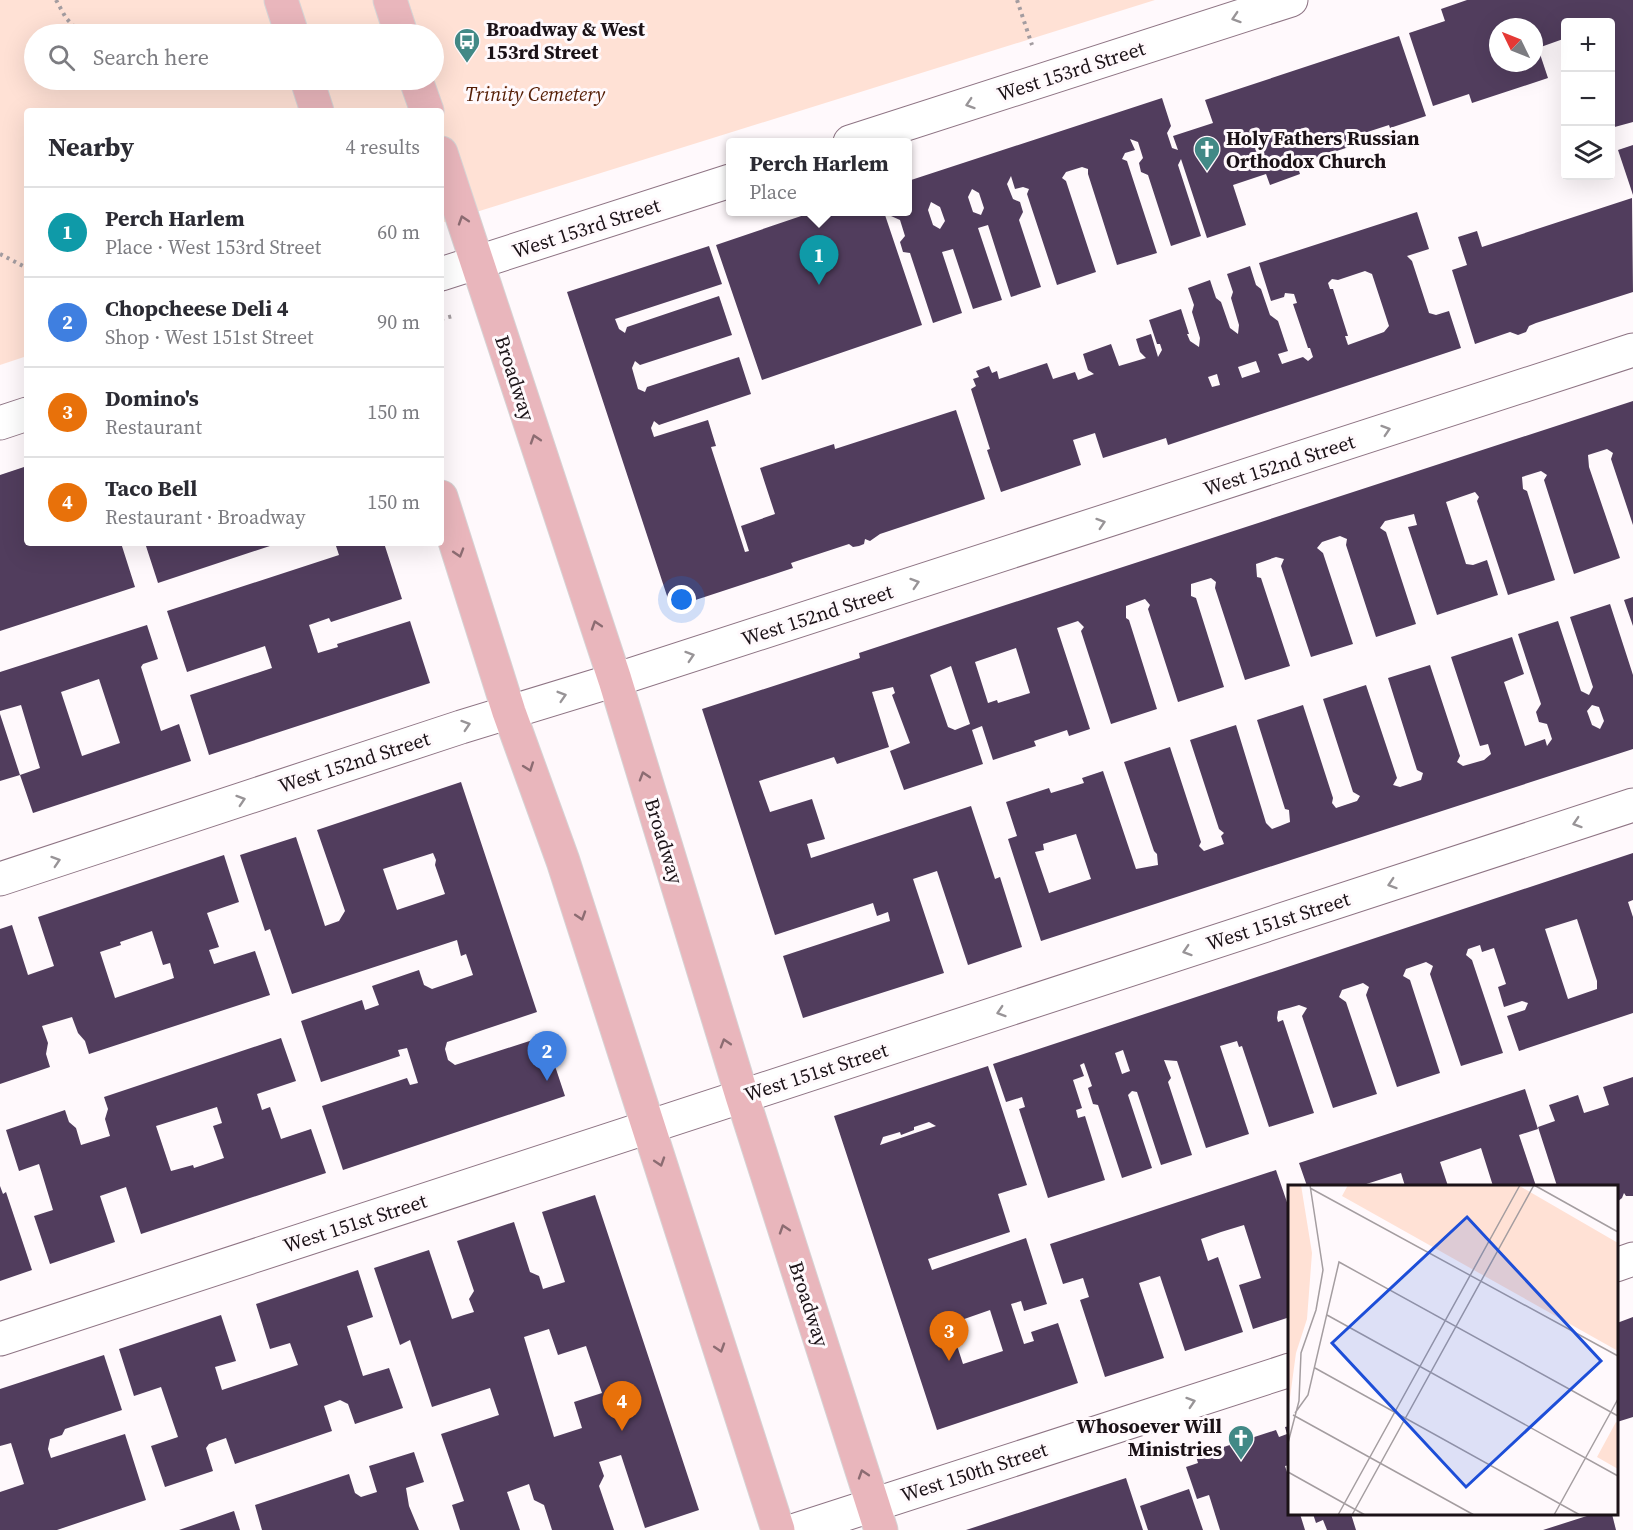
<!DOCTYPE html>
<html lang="en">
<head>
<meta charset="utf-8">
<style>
	body { margin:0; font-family:"Source Serif 4",serif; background:#f7f7f7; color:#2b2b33 }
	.controls { position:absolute; right:18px; top:18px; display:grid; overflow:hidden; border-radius:6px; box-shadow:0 6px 24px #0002 }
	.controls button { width:54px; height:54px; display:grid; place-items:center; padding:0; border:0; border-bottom:2px solid #e1e1e2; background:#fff; color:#2b2b33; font:30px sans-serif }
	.compass { position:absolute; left:1489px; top:18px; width:54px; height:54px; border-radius:50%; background:#fff; box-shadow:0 6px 24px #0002; rotate:313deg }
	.you { position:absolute; left:682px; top:600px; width:21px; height:21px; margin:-15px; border:4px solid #fff; border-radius:50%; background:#1a73e8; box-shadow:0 0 0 9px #1a73e833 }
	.badge { display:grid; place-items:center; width:39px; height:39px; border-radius:50%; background:#2563eb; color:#fff; font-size:20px; font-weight:700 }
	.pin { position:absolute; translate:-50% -50px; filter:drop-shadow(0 2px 3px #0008) }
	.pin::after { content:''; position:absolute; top:32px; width:21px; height:18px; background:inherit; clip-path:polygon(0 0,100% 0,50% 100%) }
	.popup { position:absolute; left:726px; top:138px; width:186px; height:78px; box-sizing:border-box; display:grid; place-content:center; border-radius:6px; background:#fff; filter:drop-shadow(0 2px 4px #0005); font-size:20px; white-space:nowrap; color:#7c7c81 }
	.popup b { font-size:22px; color:#2b2b33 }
	.popup::after { content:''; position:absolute; left:50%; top:100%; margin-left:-12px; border:12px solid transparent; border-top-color:#fff }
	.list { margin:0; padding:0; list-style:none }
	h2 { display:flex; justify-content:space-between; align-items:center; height:78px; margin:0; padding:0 24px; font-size:26px }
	h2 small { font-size:20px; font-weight:400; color:#7c7c81 }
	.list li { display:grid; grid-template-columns:39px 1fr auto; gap:18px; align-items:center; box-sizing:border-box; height:90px; padding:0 24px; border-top:2px solid #e1e1e2 }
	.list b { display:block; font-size:22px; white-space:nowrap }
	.list p { margin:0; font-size:20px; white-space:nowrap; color:#7c7c81 }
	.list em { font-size:20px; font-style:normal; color:#7c7c81 }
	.icon { flex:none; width:33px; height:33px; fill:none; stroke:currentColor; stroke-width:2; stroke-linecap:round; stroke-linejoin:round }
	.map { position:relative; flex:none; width:1633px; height:1530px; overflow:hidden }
	.search { position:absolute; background:#fff; box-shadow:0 6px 24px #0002; left:24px; top:24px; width:420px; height:66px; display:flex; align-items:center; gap:15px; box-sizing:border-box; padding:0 21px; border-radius:33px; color:#7c7c81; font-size:22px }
	.panel { position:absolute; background:#fff; box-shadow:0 6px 24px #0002; left:24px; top:108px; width:420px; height:438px; border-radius:6px }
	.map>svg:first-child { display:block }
	.green { fill:#ffe1d5; fill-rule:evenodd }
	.building { fill:#513d5d; fill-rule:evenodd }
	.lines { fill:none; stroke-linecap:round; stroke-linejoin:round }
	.minor-casing { stroke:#8e7484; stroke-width:35 }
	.major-casing { stroke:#d6d4d5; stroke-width:35 }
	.path { stroke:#a39ca0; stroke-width:4; stroke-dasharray:3 4.5; stroke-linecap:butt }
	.minor { stroke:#fff; stroke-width:33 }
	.major { stroke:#e9b6bc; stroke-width:33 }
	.oneway { stroke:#989497 }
	.oneway2 { stroke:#8c6c72 }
	.labels { text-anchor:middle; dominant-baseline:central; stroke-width:6; stroke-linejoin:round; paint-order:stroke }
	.poi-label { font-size:20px; font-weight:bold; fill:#1b1217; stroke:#fff9fc; text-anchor:start }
	.street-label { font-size:20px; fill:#1b1217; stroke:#fff9fc }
	.park-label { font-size:20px; font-style:italic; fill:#551e05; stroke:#fff9fc }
	.inset-road { fill:none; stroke:#a49da0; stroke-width:1.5 }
	.view { fill:#1d4ed8; fill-opacity:0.15; stroke:#1d4ed8; stroke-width:3 }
	.inset-edge { fill:none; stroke:#1b1217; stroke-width:3 }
</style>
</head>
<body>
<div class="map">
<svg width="1633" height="1530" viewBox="0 0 1633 1530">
	<rect width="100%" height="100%" fill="#fff9fc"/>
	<path class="green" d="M0,0H1155L441,223V111H27V356L0,365ZM34,34H434V80H34Z"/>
	<path class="building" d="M1467,0H1633V122L1611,128V22H1566V38L1538,48L1548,78L1472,103L1469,94L1433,106L1409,33L1445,21L1441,9ZM1498,27H1534V63H1498Z
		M1399,36L1426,116L1390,128L1389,125L1358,135L1361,143L1297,164L1300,174L1270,185L1266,174L1233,185L1246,225L1207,238L1181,159L1178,165L1201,236L1171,246L1148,175L1141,172L1139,163L1143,158L1138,142L1130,139L1135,150L1125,153L1122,159L1127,161L1157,253L1117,265L1088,174V169L1082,167L1066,172L1062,178L1066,181L1096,272L1057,285L1027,194L1029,189L1023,187L1015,189L1011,176L1007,184L1013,199L1020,202L1023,212L1019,220L1041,287L1011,297L988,225L978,228L1002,300L973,309L953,249L942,252L962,313L933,323L910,253L903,252L900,242L905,236L900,220L891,216L890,212H908V181L1162,98L1171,126L1167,133L1172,148L1178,150L1173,136L1213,123L1205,100ZM972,189L979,193L984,208L981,215L973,212L968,197ZM931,202L940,207L945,221L940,229L933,225L928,210Z
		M1633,145V195L1618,150Z
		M1632,198L1633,292L1536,323L1529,326L1526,332L1518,335L1510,332L1475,344L1452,270L1467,265L1458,237L1477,231L1482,247Z
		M813,212H884L922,325L762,380L716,245Z
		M1417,212L1429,249L1407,256L1412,261L1429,313L1436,315L1449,311L1461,348L1168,445L1166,438L1103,458L1095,433L1073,440L1081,465L1001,492L987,450L990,449L971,389L976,386L973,379L979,377L976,371L989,366L992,373L997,371L999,379L1047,363L1053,379L1075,372L1078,380L1094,374L1088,370L1083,354L1111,344L1119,366L1146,358L1140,352L1136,339L1151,334L1158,357L1162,350L1160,344H1157L1149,320L1181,309L1189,334H1187L1190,341L1199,347L1200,338L1192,312L1194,305L1188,288L1210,280L1216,298L1221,302L1230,328L1238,334L1239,325L1231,298L1233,292L1227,274L1250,266L1256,285L1261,289L1270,315L1278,321L1288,351L1278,354L1282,364L1303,357L1308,361L1313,357L1310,348H1308L1293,304L1297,303L1294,294L1285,293L1284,297L1271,301L1259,263ZM1365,271L1372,274L1389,326L1384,332L1348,345L1345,336H1348L1333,289H1330L1328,283L1332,279L1338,280ZM1256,361L1260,372L1242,378L1238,367ZM1217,374L1220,385L1212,387L1208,377Z
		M709,246L722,284L615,319L619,329L625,333L627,327L719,296L732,335L640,365L635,361L632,368L638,389L645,392L647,387L739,357L751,394L659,425L654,421L651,428L654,437L708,420L716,446L711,447L745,552L749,551L741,526L775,514L760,468L834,444L835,449L956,410L985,499L880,534L870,541L865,539L864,544L859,546L853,547L849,544L791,563L793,568L671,608L567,292Z
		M1633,401V525L1611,459L1613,453L1607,449L1588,455L1589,467L1620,558L1574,574L1544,480L1547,475L1541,471L1522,477L1523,489L1527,491L1555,580L1508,595L1477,501L1479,497L1475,492L1446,502L1466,564L1473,565L1487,560L1498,595L1437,615L1408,527L1417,525L1414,514L1385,521L1380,528L1386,532L1416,624L1376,637L1346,545L1347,539L1340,536L1322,542L1317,548L1323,553L1353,644L1311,657L1281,566L1284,559L1276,557L1256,564L1257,577L1261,578L1290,666L1245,680L1215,588L1216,582L1211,578L1191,584V596L1196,598L1224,687L1178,702L1148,609L1150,605L1145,599L1126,606V618L1129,620L1157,709L1111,724L1081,631L1084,627L1078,621L1057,628L1090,729L1069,736L1067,730L1034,741L1036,746L993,760L982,726L972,730L983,764L904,790L890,751L910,743L892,695L895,693L893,687L872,692L889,747L837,764L834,757L759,781L770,812L812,799L825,839L807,844L811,858L971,806L995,879L1000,877L1022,947L968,965L937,871L913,879L944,973L803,1018L783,956L890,921L888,912L877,916L873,903L775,935L702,709L860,658L859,653L938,627ZM1016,648L1030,693L998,703L997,700L988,703L975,662ZM951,666L970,724L955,730L948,727L930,675Z
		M27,466V543H121L135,587L0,631V475Z
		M145,543H279L158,583Z
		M335,543H384L402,599L331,622L329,618L309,625L318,653L338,647L337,644L410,621L430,683L209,755L190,695L272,668L265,646L187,672L167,611L339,555Z
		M1633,597V626L1624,600Z
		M1610,604L1633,675V749L1041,941L1008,839L1017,836L1006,802L1049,788L1051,793L1084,783L1082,778L1103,771L1136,869L1158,865L1157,854L1154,851L1124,762L1170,747L1201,842L1199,846L1204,851L1224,844L1221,836L1224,833L1219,829L1190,740L1236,725L1266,823L1272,829L1280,826L1290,822L1289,810L1285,809L1257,720L1303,705L1333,798L1332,803L1336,808L1357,801L1360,796L1353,792L1323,699L1366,685L1397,778L1393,785L1400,787L1421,780L1423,773L1417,770L1388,678L1430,665L1460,756L1457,762L1463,766L1484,760L1491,754L1488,744L1480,746L1451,657L1512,637L1524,674L1504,682L1525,746L1545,739L1547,746L1552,739L1547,724L1539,722L1536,712L1541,704L1518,634L1558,621L1581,691L1589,695L1593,687L1570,617ZM1592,705L1599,707L1604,721L1600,729L1592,725L1587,711ZM1076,834L1091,879L1049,893L1035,852L1044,850L1043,844Z
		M147,625L158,659L143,664L141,667L161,731L179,724L191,761L33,813L20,775L40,768L21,705L0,711V672ZM99,679L120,743L82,756L61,692Z
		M0,714L20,775L0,781Z
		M461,782L537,1012L447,1042L445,1049L448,1060L455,1065L545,1036L565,1096L343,1170L322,1106L407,1078L410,1085L418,1083L407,1048L398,1050L400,1056L321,1082L301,1021L362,1000L365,1010L379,1005L372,986L419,970L424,985L432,989L473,975L466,954L461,956L457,940L292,994L270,929L265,931L240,855L296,837L325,926L339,921L345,911L317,830ZM433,853L436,860L435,865L445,894L397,910L383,869Z
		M1633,853V900L1628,902L1633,917V1013L1519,1051L1507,1016L1525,1010L1528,1003L1522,1001L1504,1007L1498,987L1506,984L1494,948L1482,952L1480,945L1468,949L1466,955L1472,960L1503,1053L1461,1066L1430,974L1433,966L1426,962L1406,969L1403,976L1410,980L1440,1073L1397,1087L1366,995L1369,987L1363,983L1342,990L1339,997L1346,1002L1377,1094L1333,1108L1302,1016L1307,1008L1299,1005L1289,1008L1278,1011L1277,1018L1278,1022L1283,1020L1314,1113L1269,1127L1242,1046L1239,1047L1237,1041L1220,1046L1249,1134L1206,1148L1177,1061L1164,1060L1171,1078L1168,1082L1192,1155L1161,1165L1137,1092L1132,1091L1128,1095L1152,1168L1122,1178L1098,1105L1093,1104L1088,1088L1092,1086L1084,1063L1080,1065L1084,1076L1073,1080L1082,1108L1076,1110L1078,1118L1085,1116L1105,1180L1048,1198L1019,1109L1025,1107L1022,1097L1006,1102L993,1064ZM1577,919L1597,981V989L1568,999L1545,929ZM1123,1050L1130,1071L1122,1074L1115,1053Z
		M224,855L239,902L207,913L219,947L209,950L214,964L255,951L270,995L89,1054L85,1041L78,1033L72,1017L42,1026L48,1043L46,1054L50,1067L0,1084V929L12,925L28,975L54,966L38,917ZM152,931L163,965L170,963L174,978L115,998L100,952L121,945L120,942Z
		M281,1038L296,1081L257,1094L262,1110L270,1107L281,1139L311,1129L326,1173L141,1234L126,1187L100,1196L115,1242L50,1264L34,1216L53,1210L39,1164L19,1171L6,1130L65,1110L69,1122L76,1128L81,1145L110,1136L105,1119L108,1109L104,1097ZM217,1107L222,1123L213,1126L224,1158L194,1168L193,1165L171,1171L156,1126Z
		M988,1066L1027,1185L998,1194L1010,1232L928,1259L932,1270L1026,1238L1047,1304L1024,1311L1021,1301L1011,1304L1024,1344L1034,1341L1031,1332L1058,1323L1078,1383L937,1430L834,1116ZM929,1122L936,1126L880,1145L883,1137L900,1132L901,1135L914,1130V1127ZM990,1310L1003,1351L963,1364L950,1324Z
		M1633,1077V1196H1626L1624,1193L1622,1198L1617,1202V1186H1557L1538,1127L1555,1121L1549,1105L1578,1095L1584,1113L1597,1109L1609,1105L1603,1087Z
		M1525,1089L1538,1129L1519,1135L1536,1186H1493L1481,1148L1440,1162L1448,1186H1405L1401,1173L1360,1186H1307L1299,1163Z
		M1276,1170L1290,1211V1317L1253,1329L1239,1285L1261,1278L1244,1225L1221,1232L1201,1239L1208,1261L1218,1257L1243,1332L1185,1351L1160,1276L1139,1283L1164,1358L1105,1377L1080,1300L1089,1297L1083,1278L1063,1284L1050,1244Z
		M0,1186L3,1194L6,1192L32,1270L0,1281Z
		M595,1195L699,1510L645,1528L621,1455L599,1462L604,1476L599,1486L614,1530H552L544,1505L534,1500L529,1484L507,1492L520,1530H460L452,1505L464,1501L441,1434L499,1415L490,1388L432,1407L410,1340L400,1345L374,1268L429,1250L452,1319L464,1315L474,1312L469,1299L474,1291L457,1241L514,1222L530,1272L539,1276L543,1289L565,1282L542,1212ZM549,1329L558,1355L586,1346L602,1393L574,1402L582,1428L554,1437L524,1337Z
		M358,1270L373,1317L347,1326L363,1376L389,1368L403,1408L355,1424L348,1404L340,1400L324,1406L332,1431L235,1464L226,1438L209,1444L206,1448L213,1471L165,1487L151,1446L178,1437L161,1387L134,1396L119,1349L221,1315L236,1361L215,1367L222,1390L298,1365L290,1343L270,1349L256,1304Z
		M1633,1317V1417L1617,1422V1323Z
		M104,1355L122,1410L65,1429L62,1435L50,1439L48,1449L51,1458L125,1434L146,1500L57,1530H0V1492L24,1484L11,1443L0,1446V1389Z
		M1290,1426V1465L1285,1466L1290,1481V1514H1300L1305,1530H1220L1209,1495L1197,1499L1186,1467L1198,1463L1196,1456L1276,1430L1279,1437L1287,1434L1285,1427Z
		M414,1452L424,1482L406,1488L409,1506L419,1530H262L255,1505L349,1474L355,1493L361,1497L377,1492L369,1466Z
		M1126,1478L1143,1530H966Z
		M1189,1489L1203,1530H1148L1140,1506Z
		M234,1511L240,1530H179Z
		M1313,1514H1351L1356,1530H1327L1323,1520L1316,1523Z
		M1593,1514H1612L1616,1530H1543Z"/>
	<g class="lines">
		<g class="minor-casing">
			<path id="minor" d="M850,142L1291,0
				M441,274L730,181
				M0,423L27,414
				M0,879L461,727L615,680L1633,350
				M1616,1265L1633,1259
				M0,1339L1633,805
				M796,1530L1290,1370"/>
		</g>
		<g class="major-casing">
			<path id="major" d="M281,0L292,34
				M390,0L401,34
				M307,80L317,111
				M416,80L427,111
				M441,153L615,680L742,1096L881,1530
				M441,497L509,712L563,861L778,1530"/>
		</g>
		<path class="path" d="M56,0L66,18L81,34
			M1017,0L1032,45
			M0,254L27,268
			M441,319L453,316"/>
		<use href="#minor" class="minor"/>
		<use href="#major" class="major"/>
	</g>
	<defs><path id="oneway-chevron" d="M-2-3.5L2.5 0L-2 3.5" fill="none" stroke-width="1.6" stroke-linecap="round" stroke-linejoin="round" transform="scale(1.5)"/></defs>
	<g class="oneway">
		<use href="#oneway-chevron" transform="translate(1236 18) rotate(162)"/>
		<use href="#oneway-chevron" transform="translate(970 104) rotate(162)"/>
		<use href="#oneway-chevron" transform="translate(1386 430) rotate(-18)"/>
		<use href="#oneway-chevron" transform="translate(1101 523) rotate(-18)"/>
		<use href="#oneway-chevron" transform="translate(915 583) rotate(-18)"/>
		<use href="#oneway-chevron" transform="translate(690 656) rotate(-18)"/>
		<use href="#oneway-chevron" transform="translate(562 696) rotate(-17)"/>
		<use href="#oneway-chevron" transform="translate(466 725) rotate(-18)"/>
		<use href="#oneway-chevron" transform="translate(241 800) rotate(-18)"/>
		<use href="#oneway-chevron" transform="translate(1577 823) rotate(162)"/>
		<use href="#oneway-chevron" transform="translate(56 861) rotate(-18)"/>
		<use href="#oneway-chevron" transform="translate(1392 884) rotate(162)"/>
		<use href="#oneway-chevron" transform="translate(1187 951) rotate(162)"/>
		<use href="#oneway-chevron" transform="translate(1001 1012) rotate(162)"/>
		<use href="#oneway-chevron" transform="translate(1191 1402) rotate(-18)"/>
	</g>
	<g class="oneway2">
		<use href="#oneway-chevron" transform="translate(463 220) rotate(-108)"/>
		<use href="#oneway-chevron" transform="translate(535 439) rotate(-108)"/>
		<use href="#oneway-chevron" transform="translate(459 553) rotate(73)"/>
		<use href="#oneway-chevron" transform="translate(596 625) rotate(-108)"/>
		<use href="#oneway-chevron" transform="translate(529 767) rotate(70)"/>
		<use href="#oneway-chevron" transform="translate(644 776) rotate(-107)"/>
		<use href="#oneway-chevron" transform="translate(581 916) rotate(72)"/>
		<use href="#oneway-chevron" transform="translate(725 1043) rotate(-107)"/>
		<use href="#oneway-chevron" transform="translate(660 1162) rotate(72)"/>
		<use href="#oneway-chevron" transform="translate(784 1229) rotate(-108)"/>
		<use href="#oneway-chevron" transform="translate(720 1348) rotate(72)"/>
		<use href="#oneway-chevron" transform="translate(863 1474) rotate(-108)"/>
	</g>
	<defs>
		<g id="bus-pin" transform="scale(1.35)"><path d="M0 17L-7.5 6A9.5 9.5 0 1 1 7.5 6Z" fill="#428986" stroke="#fff9fc"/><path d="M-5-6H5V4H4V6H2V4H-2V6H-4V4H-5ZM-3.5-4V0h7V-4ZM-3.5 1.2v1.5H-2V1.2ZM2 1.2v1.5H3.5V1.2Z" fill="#fff"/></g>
		<g id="church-pin" transform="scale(1.35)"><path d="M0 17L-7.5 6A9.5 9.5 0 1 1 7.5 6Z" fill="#428986" stroke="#fff9fc"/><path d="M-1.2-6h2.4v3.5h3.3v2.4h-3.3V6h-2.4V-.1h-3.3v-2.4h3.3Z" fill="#fff"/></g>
	</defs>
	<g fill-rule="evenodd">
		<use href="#bus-pin" x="467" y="41"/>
		<use href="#church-pin" x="1207" y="149"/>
		<use href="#church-pin" x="1241" y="1438"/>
	</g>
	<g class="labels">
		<g class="poi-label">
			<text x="486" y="29">Broadway &amp; West<tspan x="486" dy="23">153rd Street</tspan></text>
			<text x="1226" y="138">Holy Fathers Russian<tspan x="1226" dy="23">Orthodox Church</tspan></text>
			<text x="1222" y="1426" text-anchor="end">Whosoever Will<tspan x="1222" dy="23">Ministries</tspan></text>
		</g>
		<g class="street-label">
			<text transform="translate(1071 71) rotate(-18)">West 153rd Street</text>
			<text transform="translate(586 228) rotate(-18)">West 153rd Street</text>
			<text transform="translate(515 378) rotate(72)">Broadway</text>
			<text transform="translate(1279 465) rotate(-18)">West 152nd Street</text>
			<text transform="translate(817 615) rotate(-18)">West 152nd Street</text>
			<text transform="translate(354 762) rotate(-18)">West 152nd Street</text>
			<text transform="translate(664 841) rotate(73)">Broadway</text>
			<text transform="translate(1278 921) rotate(-18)">West 151st Street</text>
			<text transform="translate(816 1072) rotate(-18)">West 151st Street</text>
			<text transform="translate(355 1223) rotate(-18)">West 151st Street</text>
			<text transform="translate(809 1304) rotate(72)">Broadway</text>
			<text transform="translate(974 1472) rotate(-18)">West 150th Street</text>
		</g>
		<g class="park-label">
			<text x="535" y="94">Trinity Cemetery</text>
		</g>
	</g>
	<g transform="translate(1288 1185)">
		<rect width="330" height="330" fill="#fff9fc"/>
		<path d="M0,0H13L24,68L19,134L8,168L0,227ZM60,0H230L330,58V166L54,11ZM328,237L330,238V284L309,272Z" fill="#ffe1d5"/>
		<path class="inset-road" d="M246,0L330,47M22,3L330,171M39,130L330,291M27,183L292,330M7,228L20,210L51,77L330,231M5,230L186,330M0,258L11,216L13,168L28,125L35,85L22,0M0,287L77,330M50,330L232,0M64,330L246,0M266,330L330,214"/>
		<path class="view" d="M179,32L313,176L178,302L44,158Z"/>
		<rect width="330" height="330" class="inset-edge"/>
	</g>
</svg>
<div class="controls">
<button>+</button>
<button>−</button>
<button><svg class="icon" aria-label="layers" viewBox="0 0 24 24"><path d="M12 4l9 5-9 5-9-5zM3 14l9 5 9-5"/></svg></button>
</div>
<svg class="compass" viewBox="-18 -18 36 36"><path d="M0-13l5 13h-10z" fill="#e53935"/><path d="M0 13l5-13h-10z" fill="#7c7c81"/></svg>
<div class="you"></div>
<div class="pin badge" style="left:819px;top:285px;background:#0f9aa8">1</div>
<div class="popup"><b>Perch Harlem</b>Place</div>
<div class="pin badge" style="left:547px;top:1081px;background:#3f7fe0">2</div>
<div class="pin badge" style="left:949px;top:1361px;background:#e8710a">3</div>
<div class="pin badge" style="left:622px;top:1431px;background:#e8710a">4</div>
<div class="search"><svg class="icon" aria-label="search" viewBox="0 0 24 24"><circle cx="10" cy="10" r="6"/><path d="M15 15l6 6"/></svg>Search here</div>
<section class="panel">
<h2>Nearby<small>4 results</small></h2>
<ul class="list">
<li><span class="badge" style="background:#0f9aa8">1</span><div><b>Perch Harlem</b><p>Place · West 153rd Street</p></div><em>60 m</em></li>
<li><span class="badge" style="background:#3f7fe0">2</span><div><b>Chopcheese Deli 4</b><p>Shop · West 151st Street</p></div><em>90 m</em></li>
<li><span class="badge" style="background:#e8710a">3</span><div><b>Domino's</b><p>Restaurant</p></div><em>150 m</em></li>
<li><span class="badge" style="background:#e8710a">4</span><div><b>Taco Bell</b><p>Restaurant · Broadway</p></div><em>150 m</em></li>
</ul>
</section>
</div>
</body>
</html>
